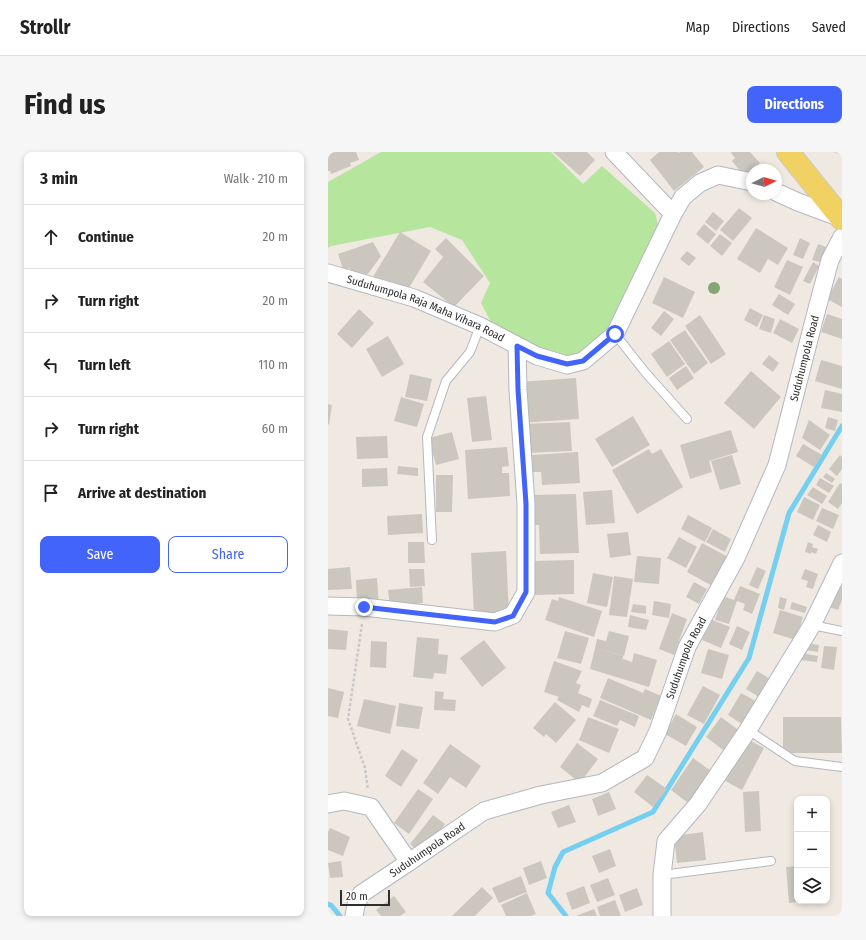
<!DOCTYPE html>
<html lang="en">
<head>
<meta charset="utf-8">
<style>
	body { margin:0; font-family:"Fira Sans Condensed",sans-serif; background:#f6f6f6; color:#222 }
	.controls { position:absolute; right:12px; bottom:12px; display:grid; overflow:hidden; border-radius:8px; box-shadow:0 2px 6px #0003 }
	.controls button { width:36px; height:36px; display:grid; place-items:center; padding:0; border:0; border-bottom:1px solid #e0e0e0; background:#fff; color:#222; font:20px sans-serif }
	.compass { position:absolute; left:418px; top:12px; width:36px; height:36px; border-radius:50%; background:#fff; box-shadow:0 2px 6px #0003; rotate:85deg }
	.scale { position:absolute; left:12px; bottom:10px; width:50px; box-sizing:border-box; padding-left:4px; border:2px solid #2e2e2e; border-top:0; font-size:11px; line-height:14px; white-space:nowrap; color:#2e2e2e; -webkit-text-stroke:3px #fff; paint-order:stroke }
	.stop { position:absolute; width:12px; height:12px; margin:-9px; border:3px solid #4264fb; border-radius:50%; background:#fff }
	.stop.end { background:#4264fb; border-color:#fff; box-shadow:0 1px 4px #0008 }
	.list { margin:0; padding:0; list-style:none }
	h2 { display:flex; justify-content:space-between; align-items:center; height:52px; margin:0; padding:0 16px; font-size:17px }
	h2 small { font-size:13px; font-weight:400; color:#767676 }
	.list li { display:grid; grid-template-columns:26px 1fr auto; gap:12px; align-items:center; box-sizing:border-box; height:64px; padding:0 16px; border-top:1px solid #e0e0e0 }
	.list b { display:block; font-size:15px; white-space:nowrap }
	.list em { font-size:13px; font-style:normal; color:#767676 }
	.actions { display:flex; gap:8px; padding:12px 16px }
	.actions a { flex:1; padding:9px 0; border:1px solid #4264fb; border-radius:8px; text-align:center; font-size:14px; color:#4264fb }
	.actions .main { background:#4264fb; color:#fff }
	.icon { flex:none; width:22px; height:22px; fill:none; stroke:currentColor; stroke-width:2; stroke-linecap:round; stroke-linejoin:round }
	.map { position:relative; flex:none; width:514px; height:764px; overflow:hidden; border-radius:8px }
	header { display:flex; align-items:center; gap:24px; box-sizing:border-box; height:56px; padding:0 20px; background:#fff; border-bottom:1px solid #e0e0e0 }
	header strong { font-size:19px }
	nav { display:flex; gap:22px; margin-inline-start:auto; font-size:14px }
	.intro { display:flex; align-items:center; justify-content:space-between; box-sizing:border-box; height:96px; padding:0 24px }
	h1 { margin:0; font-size:28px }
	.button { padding:10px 18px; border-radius:8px; background:#4264fb; color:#fff; font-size:14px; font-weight:700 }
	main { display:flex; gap:24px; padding:0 24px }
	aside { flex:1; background:#fff; border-radius:8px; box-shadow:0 2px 6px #0003 }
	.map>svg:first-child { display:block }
	.green { fill:#b6e59e }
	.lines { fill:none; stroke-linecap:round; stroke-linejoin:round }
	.stream { stroke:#75cff0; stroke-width:5 }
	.building { fill:#cbc7bf }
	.lane-casing { stroke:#b4b7c1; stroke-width:10 }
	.street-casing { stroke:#b4b7c1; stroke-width:19 }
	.primary-casing { stroke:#c9c9c9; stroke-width:24 }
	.path { stroke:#c9c9c9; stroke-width:2.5; stroke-dasharray:3 2; stroke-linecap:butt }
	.lane { stroke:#fff; stroke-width:8 }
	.street { stroke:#fff; stroke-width:17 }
	.primary { stroke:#f2d163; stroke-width:22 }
	.tree { fill:#84a574 }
	.route { stroke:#4264fb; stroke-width:5 }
	.labels { text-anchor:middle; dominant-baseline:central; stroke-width:3; stroke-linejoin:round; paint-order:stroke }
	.street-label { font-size:11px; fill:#2e2e2e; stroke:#fff }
</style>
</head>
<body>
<header>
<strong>Strollr</strong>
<nav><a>Map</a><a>Directions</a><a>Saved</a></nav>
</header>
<div class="intro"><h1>Find us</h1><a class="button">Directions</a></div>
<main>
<aside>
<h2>3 min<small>Walk · 210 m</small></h2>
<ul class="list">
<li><svg class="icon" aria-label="ahead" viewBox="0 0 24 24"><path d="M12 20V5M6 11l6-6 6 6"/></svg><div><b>Continue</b></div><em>20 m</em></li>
<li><svg class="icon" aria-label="right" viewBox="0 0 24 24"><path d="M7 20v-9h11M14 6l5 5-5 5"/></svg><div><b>Turn right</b></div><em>20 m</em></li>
<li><svg class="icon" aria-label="left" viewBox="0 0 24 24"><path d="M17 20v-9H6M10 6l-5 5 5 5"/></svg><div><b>Turn left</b></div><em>110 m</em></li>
<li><svg class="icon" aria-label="right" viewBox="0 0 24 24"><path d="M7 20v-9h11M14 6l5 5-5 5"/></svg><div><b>Turn right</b></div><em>60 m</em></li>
<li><svg class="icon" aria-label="arrive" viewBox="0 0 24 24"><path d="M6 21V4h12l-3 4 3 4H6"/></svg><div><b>Arrive at destination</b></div></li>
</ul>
<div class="actions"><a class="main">Save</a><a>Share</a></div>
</aside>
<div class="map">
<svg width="514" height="764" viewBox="0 0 514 764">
	<rect width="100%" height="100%" fill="#efe9e1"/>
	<path class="green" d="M53,0H223L255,32L274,14L327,61L330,73L272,192L251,208L228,209L164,172L153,151L162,131L134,88L102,75L3,94L0,96V30Z"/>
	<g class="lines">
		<path class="stream" d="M0,752L3,753L12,764
			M238,764L220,741L227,715L235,700L325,660L421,506L461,361L514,274"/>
	</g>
	<path class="building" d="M5,0H28L31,8L22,11L23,14L3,22L2,19H0V2Z
		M225,0H259L267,8L252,24Z
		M331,0H350L351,1L352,0H364L376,15L346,39L322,8Z
		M404,0H422L432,11L416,24L404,9L407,6L403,1Z
		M505,0H514V3Z
		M411,56L424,66L405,89L392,78Z
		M385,60L396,69L388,79L377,70Z
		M376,72L388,82L380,92L368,82Z
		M428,76L460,96L450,113L440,107L432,121L409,107Z
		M72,80L103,99L78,141L43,128Z
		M392,82L404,91L394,104L382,94Z
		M118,86L156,124L126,155L95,130L115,105L107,97Z
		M472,86L482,91L475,107L465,103Z
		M45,90L53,104L40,122L32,125L24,120L21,116L16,120L10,102Z
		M490,92L498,95L492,110L484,108Z
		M359,99L368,106L361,114L352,107Z
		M459,108L475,115L462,143L446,135Z
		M485,110L491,114L482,132L475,129Z
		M336,125L367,140L355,166L324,151Z
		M511,125L514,127V155L499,147Z
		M451,142L467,152L460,163L444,153Z
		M422,156L435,163L429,175L416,168Z
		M31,157L46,171L24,196L9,182Z
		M336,159L346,167L333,184L323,176Z
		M499,162L514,167V187L493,180Z
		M372,163L398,202L383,212L357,174Z
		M436,163L447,167L443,181L431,177Z
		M452,167L471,177L464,191L445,181Z
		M357,178L380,211L366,222L342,188Z
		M60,184L76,212L54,225L38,197Z
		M341,189L357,212L339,225L323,202Z
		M441,203L451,211L445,220L434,212Z
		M493,208L514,214V237L487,229Z
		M358,214L366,226L349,238L341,226Z
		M423,219L453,245L426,277L396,251Z
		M82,222L104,227L99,249L77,245Z
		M248,226L251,267L193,271L191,230Z
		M497,238L514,242V260L493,256Z
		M158,244L164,288L144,290L139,246Z
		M73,245L96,252L89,275L66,269Z
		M0,252L4,253L1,273L0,272Z
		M305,264L322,293L284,315L267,287Z
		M500,265L510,268L507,279L497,276Z
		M481,268L502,283L492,298L474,286Z
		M242,270L244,299L198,301L196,272Z
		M403,278L410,300L381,309L384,320L362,327L352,293Z
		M124,280L131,307L108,313L101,286Z
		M59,284L60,306L29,307L28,285Z
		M475,292L494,303L486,315L468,304Z
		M179,295L181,314L174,315V321H181L182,344L140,347L137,298Z
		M321,297L324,302L333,297L355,335L309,362L284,318Z
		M250,300L252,331L214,333L213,320H205L204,303Z
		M404,303L413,332L392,338L383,309Z
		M512,303L514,305V317L509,324L501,317Z
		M70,314L90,316V324L69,322Z
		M59,316L60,334L34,335V317Z
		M498,321L507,327L504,331L495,325Z
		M108,323H125L124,360H108Z
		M492,326L506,334L501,341L488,333Z
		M512,331L514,332V351L510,357L500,350Z
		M485,335L499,344L494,352L479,343Z
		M284,338L287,371L258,373L255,340Z
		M248,342L251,401L212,402L211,373H205L204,343Z
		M476,345L492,353L485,368L469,360Z
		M494,356L511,363L505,377L488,369Z
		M94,362L95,381L60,383L59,364Z
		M360,363L384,376L377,390L353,377Z
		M490,373L503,380L499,390L485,383Z
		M385,377L403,387L397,400L378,390Z
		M300,380L303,403L282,406L279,382Z
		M351,385L369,395L358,416L339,406Z
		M80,390H96L97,411H80Z
		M480,390L485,392L484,395L490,397L488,402L483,400V402L477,400Z
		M374,391L402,406L386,435L359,420Z
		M178,399L181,463L146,464L143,401Z
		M309,404L333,406L331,432L306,430Z
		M246,408V442L206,443L205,409Z
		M22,415L24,437L0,438V417Z
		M429,415L438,419L430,437L421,433Z
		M81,417H96L97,434L82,435Z
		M477,417L490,422L485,437L478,435L480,429L473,427Z
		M265,421L285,425L279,455L259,451Z
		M286,424L305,427L299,465L281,463Z
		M49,426L51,454L29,453L28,428Z
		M366,430L379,437L371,452L358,445Z
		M508,433L514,435V448L510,458L501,455Z
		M412,434L432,442L424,462L415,458L417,452L409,449L401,472L387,468L395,444L406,448Z
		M94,435L95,451L62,455L60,438Z
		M231,445L274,459L266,485L217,468L224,447L230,449Z
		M452,445L459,447L456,458L450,456Z
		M326,449L343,452L341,466L324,463Z
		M464,450L479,455L477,461L462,457Z
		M305,452L318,454V462L303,460Z
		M452,458L475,465L468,488L445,481Z
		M344,461L359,467L346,503L331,497Z
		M302,463L321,468L318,478L300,475Z
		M382,467L402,475L393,496L374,488Z
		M409,474L422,480L414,498L401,492Z
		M0,477L20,479L18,498L0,497Z
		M237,479L261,486L253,512L229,506Z
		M281,479L301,484L296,504L267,496L269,487L278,489Z
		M89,485L111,487L110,502L120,503L118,522L106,521L105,527L85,525Z
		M156,488L178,516L154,535L132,506Z
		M43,489L59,490L58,516L42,515Z
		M478,491L491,493L490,500L477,498Z
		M496,494L509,495L506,518L493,516Z
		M267,496L295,504L294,511L295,507L304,510L306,501L329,508L321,535L262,517Z
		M380,497L401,503L394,527L373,521Z
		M473,501L490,504L489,510L472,508Z
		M226,509L254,519L248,531L253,533L250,541L264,547L261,556L254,553L251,560L229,548L231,545L216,540Z
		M429,519L447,530L436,548L418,537Z
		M280,526L315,541L317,537L333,544L323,568L272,546Z
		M375,534L392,543L376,572L359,563Z
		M0,536L16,540L10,566L0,564Z
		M107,539L116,540L115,547L128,548L127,559L106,558Z
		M413,541L431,551L417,574L400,563Z
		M36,547L68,554L62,582L29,574Z
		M272,548L311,564L307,575L292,568L289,574L265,564Z
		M227,550L248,568L228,591L218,582L216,585L205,576Z
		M71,551L95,555L91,577L68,574Z
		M348,562L369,575L358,594L337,582Z
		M260,565L291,577L281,601L251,588Z
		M393,565L413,580L398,600L378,585Z
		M455,565H513L514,601H455Z
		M419,587L436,596L414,638L397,629Z
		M249,591L270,607L252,631L232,615Z
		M122,592L153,614L138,636L122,625L110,642L95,631Z
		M74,597L90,608L73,635L57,624Z
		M365,606L386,621L364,654L343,638Z
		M319,623L339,637L325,655L306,640Z
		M90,637L105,647L81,682L66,671Z
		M431,639L433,679L417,680L415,640Z
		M281,640L288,657L270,664L264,647Z
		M241,653L248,670L230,676L223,660Z
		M105,663L117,672L93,702L82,692Z
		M2,676L22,685L15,704L0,698V680Z
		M375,680L378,708L349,711L346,684Z
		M282,697L288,714L271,721L264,704Z
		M13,709L15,725L2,726L0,711Z
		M213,709L219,726L201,733L195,716Z
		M469,714V750L461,751L458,715Z
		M193,724L199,740L171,751L164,736Z
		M280,726L287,743L269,750L262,733Z
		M256,734L262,751L244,758L238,741Z
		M154,735L165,746L147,764H124Z
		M309,736L315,753L297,760L291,743Z
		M199,741L208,762L203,764H178L173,753Z
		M66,744L78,760L72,764H53L48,758Z
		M287,748L293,764H272L269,755Z
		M266,757L269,764H248Z"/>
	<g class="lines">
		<g class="lane-casing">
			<path id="lane" d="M287,182L317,220L359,267
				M104,388L99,285L118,229L142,200L152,174
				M484,473L514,479
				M420,578L467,609L514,615
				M334,723L443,709"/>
		</g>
		<g class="street-casing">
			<g id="street">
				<path d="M286,0L345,62"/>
				<path d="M448,40L470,50L513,66"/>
				<path id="s1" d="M0,121L86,146L152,174L209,204L239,213L255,209L287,182L345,62L355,45L372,31L390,23L424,30"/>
				<path d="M0,454L36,455L167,470L185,463L198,440V352L190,238L189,194"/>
				<path d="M0,652L16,649L43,655L81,710"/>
				<path id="s2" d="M26,764L28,753L33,742L81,710L156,659L213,643L274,631L317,606L330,579L359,495L408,406L449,313L486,168L502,108L514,85"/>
				<path d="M334,764V723L338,689L370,652L420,578L484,473L514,411"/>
			</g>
		</g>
		<g class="primary-casing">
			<path id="primary" d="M460,0L514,67"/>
		</g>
		<path class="path" d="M34,472L20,567L37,616L40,638"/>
		<use href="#lane" class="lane"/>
		<use href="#street" class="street"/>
		<use href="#primary" class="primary"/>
	</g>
	<circle class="tree" cx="386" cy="136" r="6"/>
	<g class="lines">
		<path class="route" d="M36,455L167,470L185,464L198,440V352L190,238L189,194L209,204L239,212L255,209L287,182"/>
	</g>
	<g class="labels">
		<g class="street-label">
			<text stroke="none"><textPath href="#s1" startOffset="104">Suduhumpola Raja Maha Vihara Road</textPath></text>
			<text stroke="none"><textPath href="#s2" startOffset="775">Suduhumpola Road</textPath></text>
			<text stroke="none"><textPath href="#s2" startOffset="451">Suduhumpola Road</textPath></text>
			<text stroke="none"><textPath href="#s2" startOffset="103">Suduhumpola Road</textPath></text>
		</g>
	</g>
</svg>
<div class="controls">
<button>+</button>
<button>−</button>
<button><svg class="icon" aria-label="layers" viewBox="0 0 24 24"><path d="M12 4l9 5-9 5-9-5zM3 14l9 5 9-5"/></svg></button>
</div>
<svg class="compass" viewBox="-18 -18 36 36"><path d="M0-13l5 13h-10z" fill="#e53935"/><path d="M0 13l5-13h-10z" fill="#767676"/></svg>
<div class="scale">20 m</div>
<div class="stop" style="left:287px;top:182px"></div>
<div class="stop end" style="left:36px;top:455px"></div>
</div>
</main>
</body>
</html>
